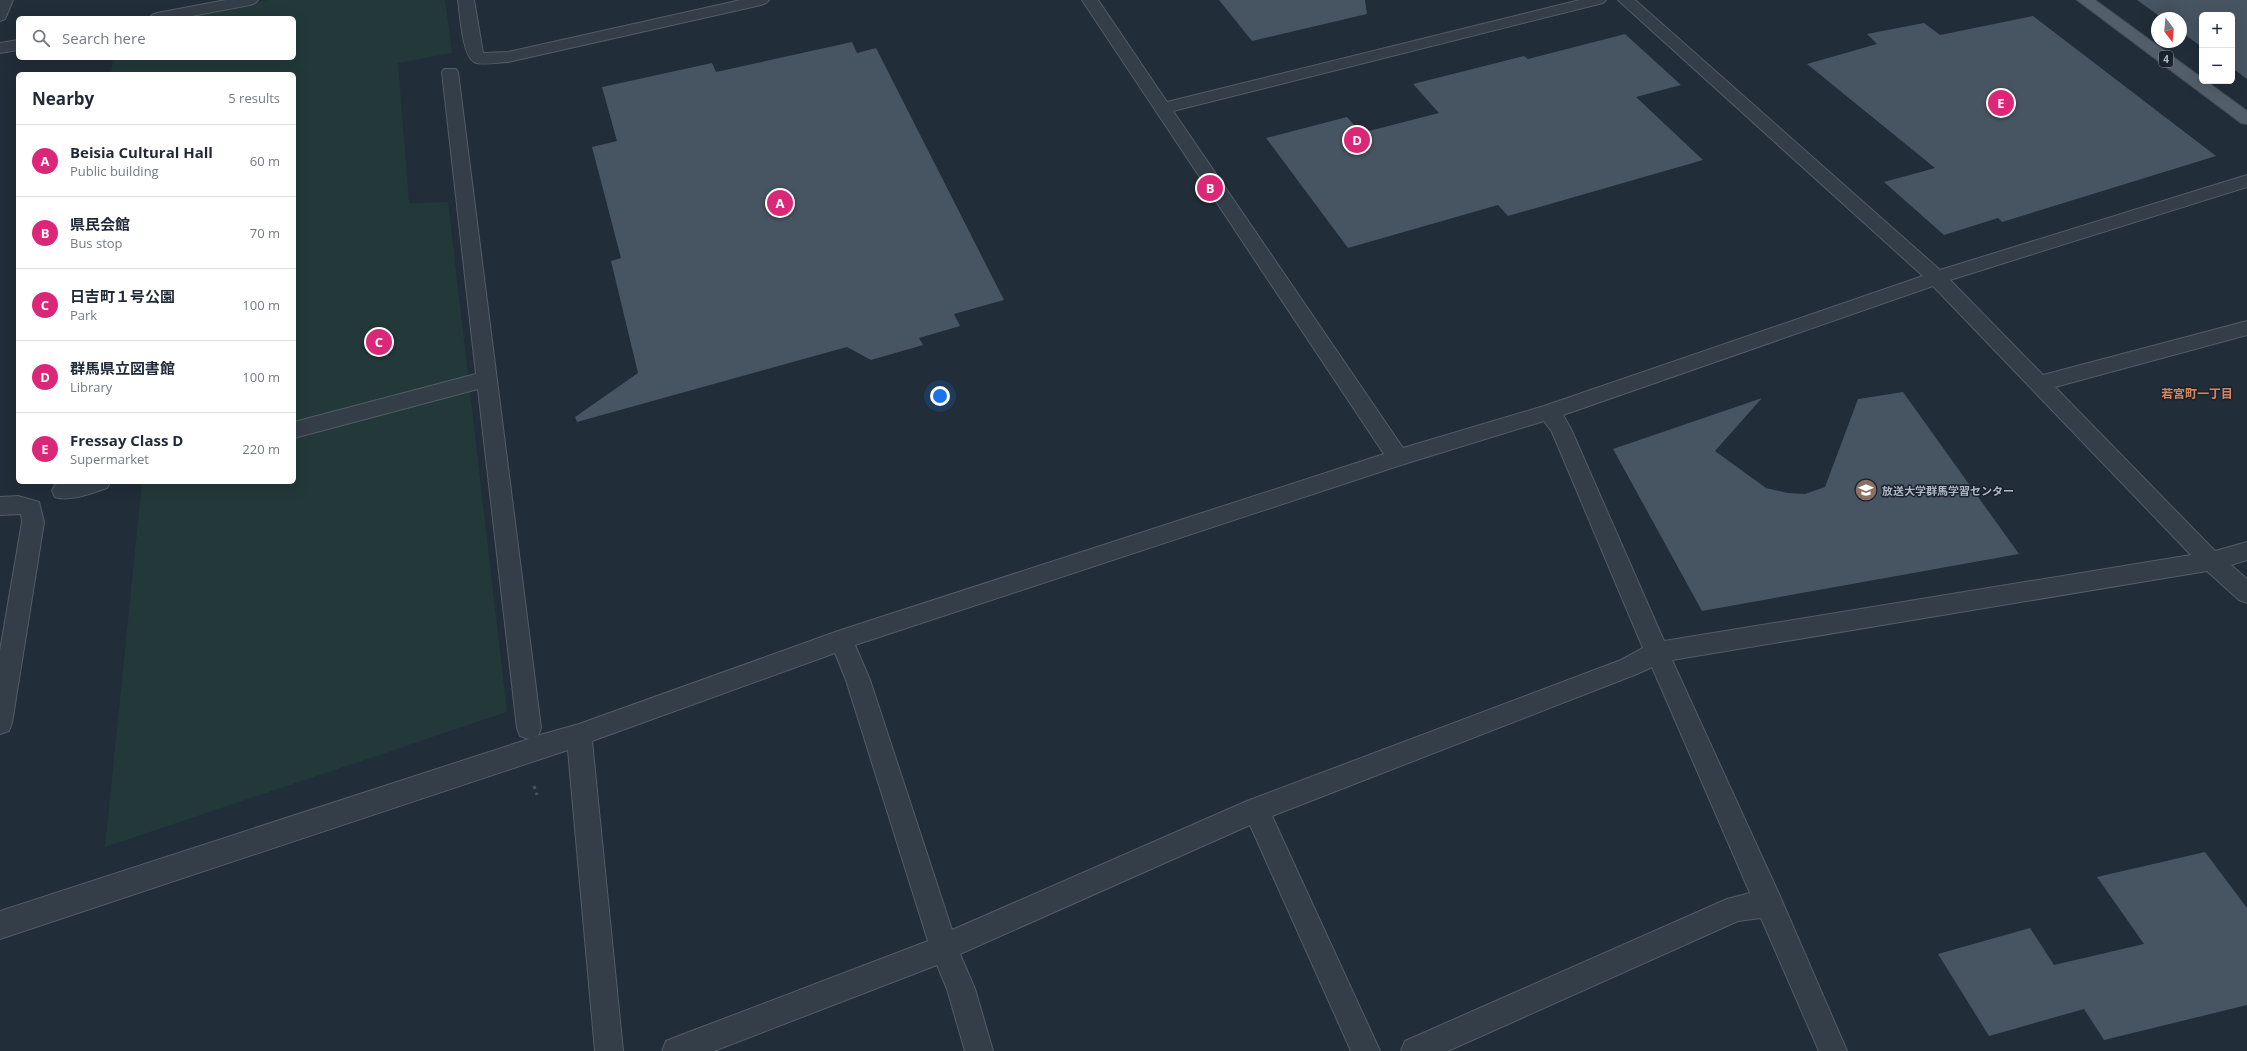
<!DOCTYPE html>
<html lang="en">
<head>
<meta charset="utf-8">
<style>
	body { margin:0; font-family:"Open Sans","Noto Sans JP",sans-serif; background:#f2f2f3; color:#1f2937 }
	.controls { position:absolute; right:12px; top:12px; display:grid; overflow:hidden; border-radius:6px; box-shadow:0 4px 16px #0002 }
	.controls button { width:36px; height:36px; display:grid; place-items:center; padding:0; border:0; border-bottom:1px solid #e0e1e3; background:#fff; color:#1f2937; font:20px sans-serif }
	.compass { position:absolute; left:2151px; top:12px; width:36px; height:36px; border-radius:50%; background:#fff; box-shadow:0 4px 16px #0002; rotate:164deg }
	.you { position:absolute; left:940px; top:396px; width:14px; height:14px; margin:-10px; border:3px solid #fff; border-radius:50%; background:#1a73e8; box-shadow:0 0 0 6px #1a73e833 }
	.badge { display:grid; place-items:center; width:26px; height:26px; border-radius:50%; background:#db2777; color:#fff; font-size:13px; font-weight:700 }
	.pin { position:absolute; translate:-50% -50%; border:2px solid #fff; box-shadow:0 1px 4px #0006 }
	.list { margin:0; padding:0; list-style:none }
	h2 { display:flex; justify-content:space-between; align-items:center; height:52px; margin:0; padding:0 16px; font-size:17px }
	h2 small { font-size:13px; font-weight:400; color:#747a83 }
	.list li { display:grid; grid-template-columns:26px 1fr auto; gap:12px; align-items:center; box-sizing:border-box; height:72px; padding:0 16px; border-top:1px solid #e0e1e3 }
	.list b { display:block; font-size:15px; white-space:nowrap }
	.list p { margin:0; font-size:13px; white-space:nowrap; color:#747a83 }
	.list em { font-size:13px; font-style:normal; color:#747a83 }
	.icon { flex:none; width:22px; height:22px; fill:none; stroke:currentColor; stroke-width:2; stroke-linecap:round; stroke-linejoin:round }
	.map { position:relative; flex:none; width:2247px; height:1051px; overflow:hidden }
	.search { position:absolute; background:#fff; box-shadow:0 4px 16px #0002; left:16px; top:16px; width:280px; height:44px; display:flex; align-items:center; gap:10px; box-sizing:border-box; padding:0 14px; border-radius:6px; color:#747a83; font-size:15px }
	.panel { position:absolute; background:#fff; box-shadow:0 4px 16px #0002; left:16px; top:72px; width:280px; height:412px; border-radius:6px }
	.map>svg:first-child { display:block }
	.green { fill:#233939 }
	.building { fill:#475462 }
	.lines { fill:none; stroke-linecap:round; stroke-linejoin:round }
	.minor-casing { stroke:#525c66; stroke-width:2 }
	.major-casing { stroke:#414a55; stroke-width:2 }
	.path { stroke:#405657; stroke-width:3; stroke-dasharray:3.5 3.5; stroke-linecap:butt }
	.minor { fill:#343e49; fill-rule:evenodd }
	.major { fill:#525e69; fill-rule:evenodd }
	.labels { text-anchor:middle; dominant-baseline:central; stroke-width:3; stroke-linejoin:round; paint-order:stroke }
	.shield { fill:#1a232d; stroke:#828c97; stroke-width:1 }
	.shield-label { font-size:10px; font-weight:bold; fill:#afb9c5 }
	.poi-label { font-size:11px; font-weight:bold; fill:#afb9c5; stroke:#1a232d; text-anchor:start }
	.neighbourhood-label { font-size:12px; font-weight:bold; fill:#d3855c; stroke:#1a232d }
</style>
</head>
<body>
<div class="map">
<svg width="2247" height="1051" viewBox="0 0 2247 1051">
	<rect width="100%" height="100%" fill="#212d38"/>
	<path class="green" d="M268,0H445L452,53L398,63L409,203L448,202L507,712L105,847L142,482H294V74H111L113,58H294V18H177Z"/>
	<path class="building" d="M1219,0H1365L1367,14L1252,41Z
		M2137,0H2247V79L2232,68V15H2202V47L2181,32V18H2162Z
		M2033,16L2216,156L2002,222L1998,218L1944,235L1884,182L1935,168L1807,64L1877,44L1867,34L1924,23L1940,35Z
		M1625,34L1681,85L1636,97L1703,160L1508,216L1498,205L1348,248L1266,138L1347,117L1361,133L1439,113L1413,84L1524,56L1528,59Z
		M852,42L857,53L876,48L1004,300L954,314L960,326L919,338L923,345L871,360L847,347L577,422L575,417L638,373L611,261L621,258L592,147L617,141L602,87L712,63L716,72Z
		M1903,392L2019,554L1702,611L1613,449L1762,398L1715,451L1766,488L1788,493L1805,494L1825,487L1858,399Z
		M2205,852L2247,908V1005L2104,1040L2084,1009L1989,1036L1938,954L2030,928L2054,965L2144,944L2097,877Z"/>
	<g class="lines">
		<g class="minor-casing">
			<path id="minor" d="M0,0H13L5,19L0,21Z
				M226,0H258L255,3L250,5L181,18H149L152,15L157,13Z
				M458,0H474L483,53L508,52L741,0H769L766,3L761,5L508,62C499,62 482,66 474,62C462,55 460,13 458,0Z
				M1082,0H1098L1167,102L1580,0H1606L1603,3L1173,111L1403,448L1544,406L1923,276L1618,0H1635L1940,270L2247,175V187L1950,280L2043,375L2247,321V335L2055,387L2215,551L2247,542V560L2231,565L2247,579V603L2239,600L2207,571L1672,660L1779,894L1847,1051H1819L1761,918L1738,921L1448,1051H1401L1405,1041L1727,899L1750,893L1652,667L1637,674L1272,816L1380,1051H1351L1250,825L960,954L975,989L993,1051H965L947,989L937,965L714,1051H662L666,1041L676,1037L928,941L846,680L835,653L592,741L623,1051H595L568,750L0,939V911L529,739L520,736L517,728L478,389L294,438V422L476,374L442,72L444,69H456L458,72L541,728L538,736L533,737L579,724L841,630L1384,454ZM1933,286L2191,555L1664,641L1571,429L1563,415ZM1544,421L1552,432L1643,648L1621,660L1247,801L952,930L870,680L855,645L1401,465Z
				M18,40V50L0,53V43Z
				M65,482H110L107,488C92,493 70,502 55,497L52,491L55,485Z
				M18,496L39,502L44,522L12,723L9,731L0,734V651L22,522L21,514L0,515V497Z"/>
		</g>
		<g class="major-casing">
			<path id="major" d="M2077,0H2095L2202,78V81H2206L2247,111V124L2241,123Z"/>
		</g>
		<path class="path" d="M534,786L537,795"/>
		<use href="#minor" class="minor"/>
		<use href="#major" class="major"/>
	</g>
	<defs>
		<g id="university-disc" transform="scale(1.15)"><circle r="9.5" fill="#8d6e63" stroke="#1a232d"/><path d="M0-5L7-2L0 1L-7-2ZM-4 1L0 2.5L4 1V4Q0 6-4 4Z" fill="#fff"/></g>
	</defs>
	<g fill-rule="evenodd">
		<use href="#university-disc" x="1866" y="490"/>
	</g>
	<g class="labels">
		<rect class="shield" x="2159" y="51" width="14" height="16" rx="3"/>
		<g class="shield-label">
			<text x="2166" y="59">4</text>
		</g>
		<g class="poi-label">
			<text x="1882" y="490">放送大学群馬学習センター</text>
		</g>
		<g class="neighbourhood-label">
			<text x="2197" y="393">若宮町一丁目</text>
		</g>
	</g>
</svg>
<div class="controls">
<button>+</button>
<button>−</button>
</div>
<svg class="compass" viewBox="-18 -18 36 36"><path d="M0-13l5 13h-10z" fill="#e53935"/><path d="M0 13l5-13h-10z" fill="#747a83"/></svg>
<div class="you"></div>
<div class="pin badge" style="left:780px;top:203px">A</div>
<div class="pin badge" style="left:1210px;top:188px">B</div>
<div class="pin badge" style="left:379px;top:342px">C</div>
<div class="pin badge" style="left:1357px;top:140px">D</div>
<div class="pin badge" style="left:2001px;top:103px">E</div>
<div class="search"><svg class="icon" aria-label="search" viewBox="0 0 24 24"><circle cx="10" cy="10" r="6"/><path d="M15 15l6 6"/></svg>Search here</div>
<section class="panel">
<h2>Nearby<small>5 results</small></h2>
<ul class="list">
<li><span class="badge">A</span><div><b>Beisia Cultural Hall</b><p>Public building</p></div><em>60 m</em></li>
<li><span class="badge">B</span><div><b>県民会館</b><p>Bus stop</p></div><em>70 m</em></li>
<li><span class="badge">C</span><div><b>日吉町１号公園</b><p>Park</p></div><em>100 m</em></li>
<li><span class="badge">D</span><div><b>群馬県立図書館</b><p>Library</p></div><em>100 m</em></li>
<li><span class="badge">E</span><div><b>Fressay Class D</b><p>Supermarket</p></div><em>220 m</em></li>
</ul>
</section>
</div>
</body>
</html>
